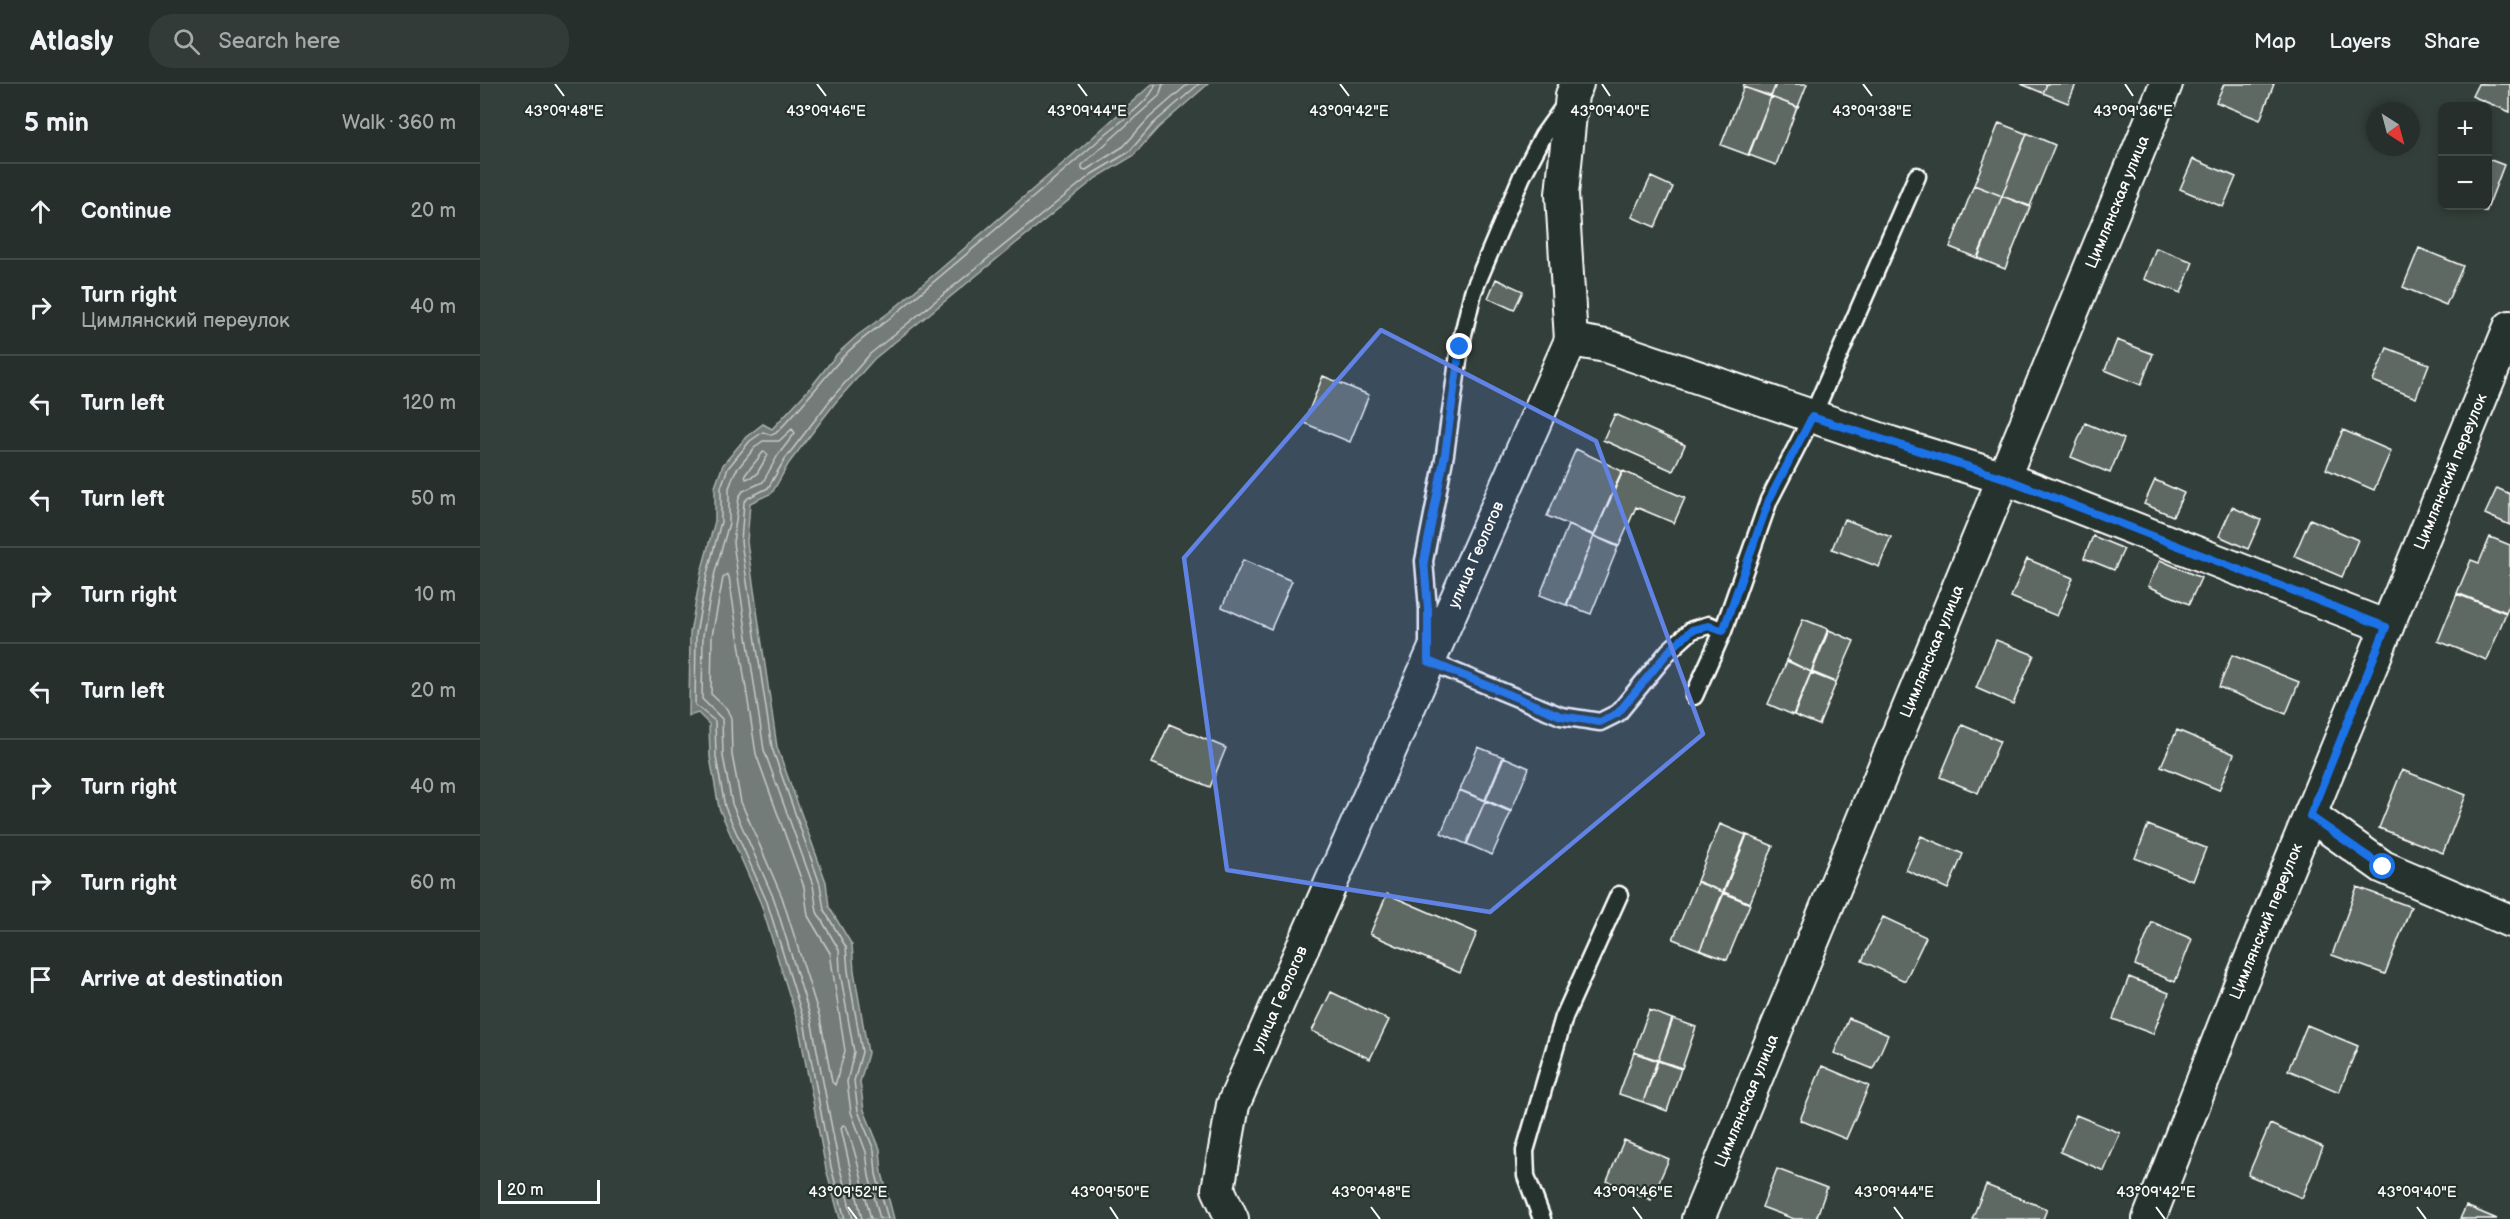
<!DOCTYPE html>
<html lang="en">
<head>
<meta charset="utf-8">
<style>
	body { margin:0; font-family:"Balsamiq Sans",sans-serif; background:#323b38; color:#f1f3f6 }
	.controls { position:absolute; right:18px; top:18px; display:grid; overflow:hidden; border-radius:12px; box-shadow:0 3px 9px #0003 }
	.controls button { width:54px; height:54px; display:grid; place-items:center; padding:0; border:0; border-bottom:2px solid #424a48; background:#262f2c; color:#f1f3f6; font:30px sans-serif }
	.compass { position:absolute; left:1886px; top:18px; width:54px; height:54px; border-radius:50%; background:#262f2c; box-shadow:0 3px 9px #0003; rotate:144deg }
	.scale { position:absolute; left:18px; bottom:15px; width:102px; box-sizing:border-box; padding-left:6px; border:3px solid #fff; border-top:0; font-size:16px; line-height:21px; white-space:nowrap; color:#fff; -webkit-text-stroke:4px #26332d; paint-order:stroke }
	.stop { position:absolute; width:18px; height:18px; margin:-14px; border:4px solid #1a73e8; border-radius:50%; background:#fff }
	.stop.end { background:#1a73e8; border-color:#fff; box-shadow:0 2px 6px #0008 }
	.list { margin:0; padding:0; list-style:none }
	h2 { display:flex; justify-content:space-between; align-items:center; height:78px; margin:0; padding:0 24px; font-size:26px }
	h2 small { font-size:20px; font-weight:400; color:#a4a9a9 }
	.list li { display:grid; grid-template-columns:39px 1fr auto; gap:18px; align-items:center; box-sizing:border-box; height:96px; padding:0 24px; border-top:2px solid #424a48 }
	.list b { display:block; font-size:22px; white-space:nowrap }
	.list p { margin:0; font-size:20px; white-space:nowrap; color:#a4a9a9 }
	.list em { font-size:20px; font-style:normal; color:#a4a9a9 }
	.icon { flex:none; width:33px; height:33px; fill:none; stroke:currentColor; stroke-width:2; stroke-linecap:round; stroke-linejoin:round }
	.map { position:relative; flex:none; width:2030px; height:1135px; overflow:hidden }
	header { display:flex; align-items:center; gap:36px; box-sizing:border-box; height:84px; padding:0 30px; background:#262f2c; border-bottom:2px solid #424a48 }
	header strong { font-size:28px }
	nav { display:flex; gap:33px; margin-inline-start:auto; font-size:21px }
	.search { width:420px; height:54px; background:#323b38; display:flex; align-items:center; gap:15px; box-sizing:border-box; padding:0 21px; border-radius:24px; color:#a4a9a9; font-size:22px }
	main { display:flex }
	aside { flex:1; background:#262f2c }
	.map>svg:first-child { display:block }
	.water { fill:#737b78; stroke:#abb0ae; stroke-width:1.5 }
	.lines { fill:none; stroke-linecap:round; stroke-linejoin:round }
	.shore { stroke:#c7cac9; stroke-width:1.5 }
	.building { fill:#5f6964; stroke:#fff; stroke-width:1.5 }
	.lane-casing { stroke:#fff; stroke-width:21 }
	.street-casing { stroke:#fff; stroke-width:36 }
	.lane { stroke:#26332d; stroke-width:16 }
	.street { stroke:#26332d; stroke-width:32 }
	.route { stroke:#1a73e8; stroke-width:8 }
	.marked { fill:#6183e4; fill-opacity:0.2; stroke:#6183e4; stroke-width:4.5; stroke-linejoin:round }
	.ticks { fill:none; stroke:#fff; stroke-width:2 }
	.labels { text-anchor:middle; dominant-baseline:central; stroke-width:4.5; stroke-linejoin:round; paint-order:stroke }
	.street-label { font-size:16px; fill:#fff; stroke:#26332d }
	.ticks-label { font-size:15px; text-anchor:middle; fill:#fff; stroke:#26332d; stroke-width:4.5; stroke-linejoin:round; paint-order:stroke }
</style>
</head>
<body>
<header>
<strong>Atlasly</strong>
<div class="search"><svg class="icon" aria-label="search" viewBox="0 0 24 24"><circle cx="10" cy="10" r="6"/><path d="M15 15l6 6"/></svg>Search here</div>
<nav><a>Map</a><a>Layers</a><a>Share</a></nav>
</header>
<main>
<aside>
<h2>5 min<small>Walk · 360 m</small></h2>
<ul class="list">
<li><svg class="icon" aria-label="ahead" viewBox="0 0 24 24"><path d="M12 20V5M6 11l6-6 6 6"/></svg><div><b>Continue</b></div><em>20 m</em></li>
<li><svg class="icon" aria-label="right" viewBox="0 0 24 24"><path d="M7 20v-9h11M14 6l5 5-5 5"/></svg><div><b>Turn right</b><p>Цимлянский переулок</p></div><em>40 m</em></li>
<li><svg class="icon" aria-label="left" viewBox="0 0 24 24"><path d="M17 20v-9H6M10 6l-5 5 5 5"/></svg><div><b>Turn left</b></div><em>120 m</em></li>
<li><svg class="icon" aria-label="left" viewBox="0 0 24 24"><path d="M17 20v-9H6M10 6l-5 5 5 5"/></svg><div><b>Turn left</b></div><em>50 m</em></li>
<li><svg class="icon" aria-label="right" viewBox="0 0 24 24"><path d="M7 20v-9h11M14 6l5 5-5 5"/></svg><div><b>Turn right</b></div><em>10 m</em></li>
<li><svg class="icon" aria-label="left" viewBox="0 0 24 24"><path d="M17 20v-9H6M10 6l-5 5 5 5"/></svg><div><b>Turn left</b></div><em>20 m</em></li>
<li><svg class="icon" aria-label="right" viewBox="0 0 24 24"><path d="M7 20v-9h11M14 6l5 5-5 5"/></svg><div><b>Turn right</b></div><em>40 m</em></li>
<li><svg class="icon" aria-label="right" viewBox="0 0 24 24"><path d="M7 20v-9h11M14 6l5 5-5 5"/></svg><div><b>Turn right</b></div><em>60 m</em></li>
<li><svg class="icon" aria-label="arrive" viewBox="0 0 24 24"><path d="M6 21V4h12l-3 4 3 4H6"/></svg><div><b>Arrive at destination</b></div></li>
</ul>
</aside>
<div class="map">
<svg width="2030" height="1135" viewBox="0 0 2030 1135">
	<rect width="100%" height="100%" fill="#333f3a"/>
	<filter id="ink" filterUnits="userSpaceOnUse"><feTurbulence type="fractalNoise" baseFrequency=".0167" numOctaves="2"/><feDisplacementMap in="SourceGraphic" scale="12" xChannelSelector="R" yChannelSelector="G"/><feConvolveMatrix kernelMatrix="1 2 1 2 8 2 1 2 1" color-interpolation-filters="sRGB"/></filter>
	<g filter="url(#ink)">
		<path class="water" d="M672,0H728L678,44L653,72L616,94L394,275L355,319L309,379L292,409L270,419L267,458L297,663L346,798L349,823L372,861L374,887L388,969L380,998L384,1026L400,1065L402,1089L414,1135H360L346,1085L318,939L281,820L239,724L230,673L229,640L218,629L209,632L210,549L221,489L235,437V403L243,381L266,353L283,340L292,345L331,303L357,270L378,251L411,227L457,188L603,62Z"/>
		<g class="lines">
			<path class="shore" d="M683,0L679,12L602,81V85L606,86L644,62L669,34L708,0
				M284,367L288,371L276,391L266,395L265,391Z
				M247,490L249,493L276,670L324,803L328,832L350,869L365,967L355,1001L352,998L340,934L302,813L261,718L252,671L251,634L247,625L231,610L232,552L243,494Z
				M365,1135L351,1083L324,937L287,818L245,723L236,673L235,637L215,621L216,550L227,490L241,438V403L248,384L270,357L283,348L291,351L296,349C319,326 339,300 361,275C376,258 396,245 414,231C486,171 558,110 628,48C639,39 674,14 675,0
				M373,1135L359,1081L331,935L294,815L252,720L243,672L242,635L222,615L223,551L234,492L249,439V404L255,388L276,362L283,357H299L312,345L315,349L298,371L283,398L263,407L259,413L253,459L284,666L333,801L337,828L359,866L360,888L374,968L367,998L371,1028L386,1068L389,1092L400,1135
				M382,1135L361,1044L363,1041L366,1042C378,1072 383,1104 391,1135
				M408,1135L396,1090L394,1066L378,1027L374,997L382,968L368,887L366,863L344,826L340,800L292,664L261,458L264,418L268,414L288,404L305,375L351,315L390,270L612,90L649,68L674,39L719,0"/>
		</g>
		<path class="building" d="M1264,0H1296L1291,12L1263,3Z
			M1296,0H1327L1318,23L1291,13Z
			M1541,0H1567L1563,9Z
			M1567,0H1596L1588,19L1563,9Z
			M1744,0H1794L1780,36L1736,18Z
			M1998,0H2030V28L1992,12Z
			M1264,3L1291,13L1268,71L1241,61Z
			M1291,13L1317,23L1296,81L1269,71Z
			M1519,39L1547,50L1522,112L1494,101Z
			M1547,49L1575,61L1550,122L1522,112Z
			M1713,75L1756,93L1743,123L1700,105Z
			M2008,75L2024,81L2006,128L1988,122H2008Z
			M1171,93L1193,103L1175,143L1152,133Z
			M1494,101L1522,112L1497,174L1470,163Z
			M1522,112L1550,123L1525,185L1498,174Z
			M1676,164L1713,178L1701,209L1664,195Z
			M1939,164L1983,182L1966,221L1923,203Z
			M1016,195L1043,207L1034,226L1008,214Z
			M1637,256L1673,270L1661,301L1625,286Z
			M1907,264L1949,280L1936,314L1893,297Z
			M843,292L889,311L870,358L824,339Z
			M1135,330L1205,361L1193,387L1123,356Z
			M1605,339L1644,355L1630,389L1591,373Z
			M1863,346L1911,367L1894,406L1846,385Z
			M1096,365L1142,387L1114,451L1067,432Z
			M1143,387L1205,414L1194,439L1156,423L1139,462L1114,452Z
			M1675,396L1704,409L1693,432L1664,420Z
			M2017,404L2030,410V441L2005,430Z
			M1752,423L1781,436L1768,465L1739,452Z
			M1364,435L1411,453L1399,483L1352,465Z
			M1830,435L1878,456L1862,493L1814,472Z
			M1088,441L1114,452L1086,521L1060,511Z
			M1114,452L1138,463L1111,530L1087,521Z
			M1613,452L1644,465L1634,486L1604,474Z
			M2010,453L2030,461V518L2026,528L1977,509L1991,476L1999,479Z
			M1547,475L1593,494L1577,532L1531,513Z
			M763,476L812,497L791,545L742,523Z
			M1680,476L1721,494L1709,520L1668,502Z
			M1977,510L2026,529L2007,576L1958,557Z
			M1323,535L1348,545L1331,588L1307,576Z
			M1349,546L1374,557L1356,598L1332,588Z
			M1516,556L1554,571L1533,620L1496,604Z
			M1752,571L1819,598L1806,630L1739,603Z
			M1307,577L1331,588L1313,631L1288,620Z
			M1331,589L1356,599L1339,641L1314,631Z
			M689,640L746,664L730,703L672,679Z
			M1482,641L1520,657L1498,709L1460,693Z
			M1697,646L1754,670L1739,706L1681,682Z
			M998,663L1023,673L1005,716L980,706Z
			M1024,673L1049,684L1031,727L1006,716Z
			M1922,686L1986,711L1963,769L1899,744Z
			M979,706L1005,717L986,760L961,749Z
			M1005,717L1031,728L1012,771L987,760Z
			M1240,740L1266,751L1243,808L1217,797Z
			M1668,741L1726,764L1713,797L1655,774Z
			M1267,751L1293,762L1270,819L1244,808Z
			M1441,752L1483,770L1468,805L1426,786Z
			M1217,798L1243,808L1220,866L1193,855Z
			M1877,803L1931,823L1905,890L1852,871Z
			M1244,809L1270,820L1247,876L1220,866Z
			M907,810L997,849L980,889L890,850Z
			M1403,833L1446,853L1425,897L1382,877Z
			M1672,838L1712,855L1695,898L1655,881Z
			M1649,893L1689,909L1673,950L1633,935Z
			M851,908L909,936L890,975L832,947Z
			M1169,926L1192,935L1178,976L1154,968Z
			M1369,934L1408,951L1393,985L1354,969Z
			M1193,935L1216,943L1202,984L1178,976Z
			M1827,941L1878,962L1859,1008L1808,986Z
			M1154,968L1177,977L1163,1018L1139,1010Z
			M1178,977L1201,985L1187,1027L1163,1018Z
			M1342,982L1389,1002L1366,1055L1320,1036Z
			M1596,1031L1640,1049L1624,1087L1580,1068Z
			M1790,1040L1843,1063L1822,1114L1768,1091Z
			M1144,1056L1189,1075L1171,1116L1127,1097Z
			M1297,1085L1347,1104L1336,1135H1314L1282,1123Z
			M1506,1101L1567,1125L1563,1135H1492Z
			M1986,1122L2017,1135H1980Z"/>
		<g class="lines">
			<g class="lane-casing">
				<path id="lane" d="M1086,20L1063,52L1042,92L993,208L980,263L965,370L944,477L948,525V577L1081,632L1120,638L1138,629L1189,567L1212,546L1229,541L1243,547
					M1214,612L1243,547L1289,416L1332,333L1437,92
					M1062,1135L1046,1092L1045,1067L1084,933L1139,811"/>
			</g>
			<g class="street-casing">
				<g id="street">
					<path d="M1091,256L1126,262L1411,359L1524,394L1907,543"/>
					<path d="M1830,731L1903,783L2030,837"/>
					<path id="s1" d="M752,1135L738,1105L753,1021L1091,256L1082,110L1092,11L1097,0"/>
					<path id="s2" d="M1218,1135L1686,0"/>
					<path id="s3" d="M1669,1135L1758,906L2030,243"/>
				</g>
			</g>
			<use href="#lane" class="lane"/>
			<use href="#street" class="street"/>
		</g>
	</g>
	<g class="lines" filter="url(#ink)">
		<path class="route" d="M980,263L965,370L944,477L948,525V577L1081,632L1120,638L1138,629L1189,567L1212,546L1229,542L1243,547L1289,416L1332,333L1524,394L1906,543L1830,732L1903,783"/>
	</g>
	<path class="marked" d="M901,246L1116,357L1223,650L1010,828L747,786L704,474Z"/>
	<path class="ticks" d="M75,0L84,12M337,0L346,12M598,0L607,12M860,0L869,12M1122,0L1130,12M1383,0L1392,12M1645,0L1653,12M368,1123L377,1135M630,1123L638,1135M891,1123L900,1135M1153,1123L1162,1135M1414,1123L1423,1135M1676,1123L1685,1135M1937,1123L1946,1135"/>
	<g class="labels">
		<g class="street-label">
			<text stroke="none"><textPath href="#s2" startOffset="1100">Цимлянская улица</textPath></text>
			<text stroke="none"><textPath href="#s3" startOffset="806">Цимлянский переулок</textPath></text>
			<text stroke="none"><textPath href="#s1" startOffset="720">улица Геологов</textPath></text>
			<text stroke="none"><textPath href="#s2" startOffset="614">Цимлянская улица</textPath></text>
			<text stroke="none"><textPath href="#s3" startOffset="320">Цимлянский переулок</textPath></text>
			<text stroke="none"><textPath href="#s1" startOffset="234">улица Геологов</textPath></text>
			<text stroke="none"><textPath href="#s2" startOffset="128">Цимлянская улица</textPath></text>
		</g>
	</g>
	<g class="ticks-label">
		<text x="84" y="32">43°09'48"E</text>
		<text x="346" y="32">43°09'46"E</text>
		<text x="607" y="32">43°09'44"E</text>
		<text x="869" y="32">43°09'42"E</text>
		<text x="1130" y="32">43°09'40"E</text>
		<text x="1392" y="32">43°09'38"E</text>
		<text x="1653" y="32">43°09'36"E</text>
		<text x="368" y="1113">43°09'52"E</text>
		<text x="630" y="1113">43°09'50"E</text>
		<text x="891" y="1113">43°09'48"E</text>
		<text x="1153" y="1113">43°09'46"E</text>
		<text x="1414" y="1113">43°09'44"E</text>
		<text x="1676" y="1113">43°09'42"E</text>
		<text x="1937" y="1113">43°09'40"E</text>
	</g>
</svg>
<div class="controls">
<button>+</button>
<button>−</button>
</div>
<svg class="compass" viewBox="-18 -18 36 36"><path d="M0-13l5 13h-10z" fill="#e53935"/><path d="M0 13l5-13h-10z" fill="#a4a9a9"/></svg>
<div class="scale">20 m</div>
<div class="stop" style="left:1903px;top:783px"></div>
<div class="stop end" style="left:980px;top:263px"></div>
</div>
</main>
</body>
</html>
